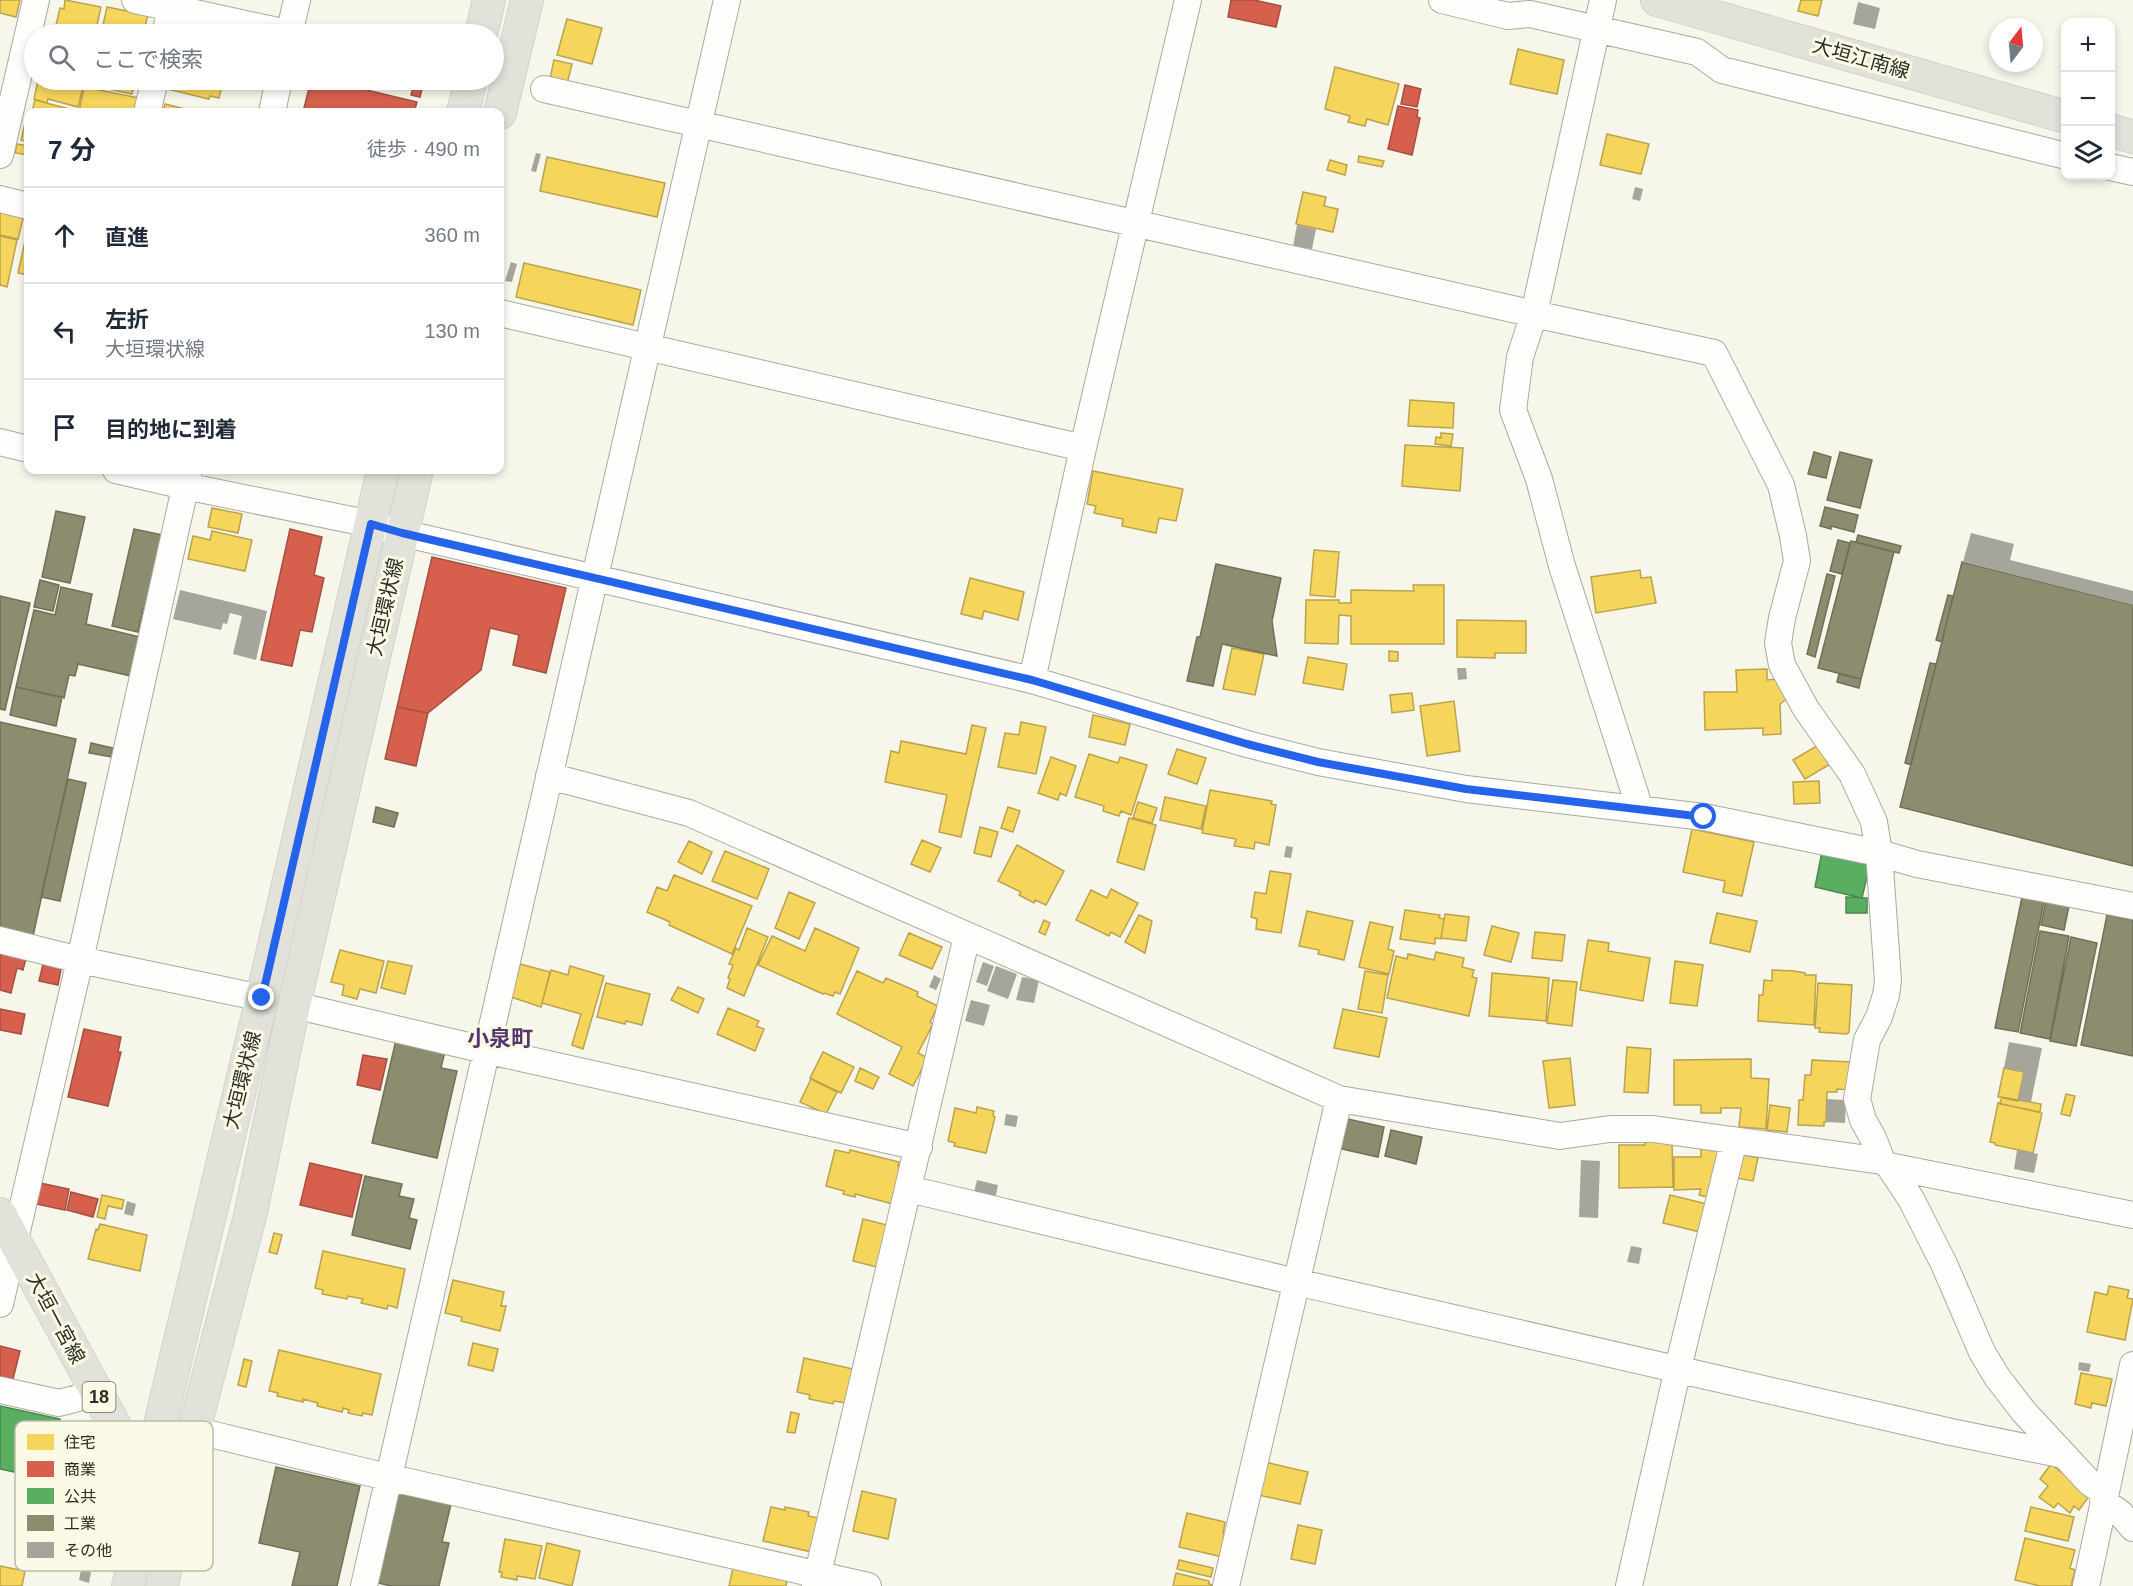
<!DOCTYPE html>
<html lang="ja">
<head>
<meta charset="utf-8">
<style>
	body { margin:0; font-family:Helvetica,"Noto Sans JP",sans-serif; background:#f6f6f7; color:#1f2937 }
	.controls { position:absolute; right:18px; top:18px; display:grid; overflow:hidden; border-radius:12px; box-shadow:0 3px 9px #0003 }
	.controls button { width:54px; height:54px; display:grid; place-items:center; padding:0; border:0; border-bottom:2px solid #e0e1e3; background:#fff; color:#1f2937; font:30px sans-serif }
	.compass { position:absolute; left:1989px; top:18px; width:54px; height:54px; border-radius:50%; background:#fff; box-shadow:0 3px 9px #0003; rotate:16deg }
	.stop { position:absolute; width:18px; height:18px; margin:-14px; border:4px solid #2563eb; border-radius:50%; background:#fff }
	.stop.end { background:#2563eb; border-color:#fff; box-shadow:0 2px 6px #0008 }
	.list { margin:0; padding:0; list-style:none }
	h2 { display:flex; justify-content:space-between; align-items:center; height:78px; margin:0; padding:0 24px; font-size:26px }
	h2 small { font-size:20px; font-weight:400; color:#747a83 }
	.list li { display:grid; grid-template-columns:39px 1fr auto; gap:18px; align-items:center; box-sizing:border-box; height:96px; padding:0 24px; border-top:2px solid #e0e1e3 }
	.list b { display:block; font-size:22px; white-space:nowrap }
	.list p { margin:0; font-size:20px; white-space:nowrap; color:#747a83 }
	.list em { font-size:20px; font-style:normal; color:#747a83 }
	.icon { flex:none; width:33px; height:33px; fill:none; stroke:currentColor; stroke-width:2; stroke-linecap:round; stroke-linejoin:round }
	.map { position:relative; flex:none; width:2133px; height:1586px; overflow:hidden }
	.search { position:absolute; background:#fff; box-shadow:0 3px 9px #0003; left:24px; top:24px; width:480px; height:66px; display:flex; align-items:center; gap:15px; box-sizing:border-box; padding:0 21px; border-radius:33px; color:#747a83; font-size:22px }
	.panel { position:absolute; background:#fff; box-shadow:0 3px 9px #0003; left:24px; top:108px; width:480px; height:366px; border-radius:12px }
	.map>svg:first-child { display:block }
	.homes { fill:#f6d55c; stroke:#baa34c; stroke-width:1.5 }
	.shops { fill:#d6604d; stroke:#a35141; stroke-width:1.5 }
	.public { fill:#5aae61; stroke:#4c874f; stroke-width:1.5 }
	.industry { fill:#8c8c6e; stroke:#707058; stroke-width:1.5 }
	.building { fill:#a5a59c }
	.lines { fill:none; stroke-linecap:round; stroke-linejoin:round }
	.minor-casing { stroke:#aaaaa1; stroke-width:28 }
	.major-casing { stroke:#d2d2cc; stroke-width:34 }
	.minor { stroke:#fefefc; stroke-width:26 }
	.major { stroke:#e2e2da; stroke-width:32 }
	.route { stroke:#2563eb; stroke-width:8 }
	.labels { text-anchor:middle; dominant-baseline:central; stroke-width:6; stroke-linejoin:round; paint-order:stroke }
	.shield { fill:#fafae6; stroke:#6a6a5f; stroke-width:1.5 }
	.shield-label { font-size:18px; font-weight:bold; fill:#2d2d25 }
	.street-label { font-size:20px; fill:#2d2d25; stroke:#fafae6 }
	.quarter-label { font-size:22px; font-weight:bold; fill:#563670; stroke:#fafae6 }
	.key { fill:#fafae6; stroke:#bcbcac; stroke-width:1.5 }
	.key-label { font-size:16px; fill:#2d2d25 }
</style>
</head>
<body>
<div class="map">
<svg width="2133" height="1586" viewBox="0 0 2133 1586">
	<rect width="100%" height="100%" fill="#f6f6ea"/>
	<path class="homes" d="M0,0H20L16,17L0,13Z
		M65,0L101,7L95,34L75,33L76,30L56,25L60,8L64,9Z
		M1801,0H1822L1818,16L1798,11Z
		M107,7L148,15L143,34H101Z
		M567,19L602,28L592,64L557,55Z
		M182,23L232,34H179Z
		M1518,49L1564,60L1557,94L1510,84Z
		M554,60L572,64L566,88L549,83Z
		M1335,67L1399,84L1388,125L1367,119L1365,126L1348,122L1350,116L1325,109Z
		M38,80L52,84L53,80L83,87L78,107L48,99L47,103L34,99Z
		M87,80H143L142,82L135,81L132,94L86,84Z
		M169,80H223L219,98L210,96L209,99L167,89Z
		M84,87L139,98L136,112H79Z
		M35,100L77,111V112H32Z
		M165,104L197,112H163Z
		M26,119H28V142L21,140Z
		M1607,134L1649,144L1641,174L1600,165Z
		M17,144L28,146V155L15,153Z
		M1359,156L1384,161L1382,167L1358,162Z
		M547,157L665,183L657,217L540,191Z
		M1330,160L1347,165L1345,175L1327,170Z
		M1303,192L1326,197L1324,206L1338,209L1333,232L1296,224Z
		M0,209L24,215L18,239L0,235Z
		M0,236L17,240L7,287L0,285Z
		M25,241H28V275L18,273Z
		M524,263L641,290L633,325L516,297Z
		M1410,400L1454,403L1453,428L1408,426Z
		M1441,433L1453,434L1451,446L1435,444L1436,437L1441,438Z
		M1405,445L1463,448L1460,491L1402,486Z
		M1093,471L1183,489L1176,521L1159,518L1156,533L1122,526L1123,519L1094,513L1096,506L1087,504Z
		M212,508L242,514L238,533L208,527Z
		M212,531L252,540L245,571L188,559L193,536L210,540Z
		M1314,550L1339,552L1335,597L1310,595Z
		M1640,570L1641,578L1651,577L1656,603L1596,613L1591,577Z
		M970,578L1024,592L1018,620L984,611L982,619L961,614Z
		M1413,585H1444V644H1351V616L1339,615L1338,644L1305,643L1306,600H1339V603H1351V590L1414,591Z
		M1457,620L1526,621V653H1495V658L1457,657Z
		M1232,648L1264,654L1255,695L1223,689Z
		M1389,651L1398,652V661H1389Z
		M1308,657L1347,664L1343,690L1303,683Z
		M1767,669V680L1779,679L1788,698L1780,704L1781,734L1763,735V728L1705,730L1704,692H1737L1736,670Z
		M1412,693L1414,710L1392,713L1390,695Z
		M1454,701L1460,751L1427,756L1420,706Z
		M1093,715L1130,724L1125,745L1089,737Z
		M1021,722L1046,727L1036,774L998,767L1005,733L1019,735Z
		M972,725L986,728L961,837L939,832L947,795L885,782L891,751L899,753L901,741L966,754Z
		M1820,744L1832,763L1805,779L1793,760Z
		M1177,749L1206,758L1197,784L1168,774Z
		M1089,754L1118,763L1120,757L1147,765L1131,815L1121,811L1119,816L1103,811L1104,806L1075,797Z
		M1051,757L1076,766L1066,796L1060,793L1058,800L1038,793Z
		M1819,781L1820,803L1794,804L1793,782Z
		M1210,790L1272,801L1271,804L1276,805L1269,845L1255,842L1254,849L1234,846L1236,839L1202,833Z
		M1165,797L1206,806L1201,829L1160,820Z
		M1138,802L1157,808L1152,823L1133,818Z
		M1008,807L1020,811L1013,832L1001,828Z
		M1129,818L1156,825L1144,870L1117,862Z
		M980,827L998,832L991,857L974,853Z
		M1692,829L1754,842L1742,896L1723,892L1725,881L1683,872Z
		M922,840L941,848L930,872L911,864Z
		M689,841L712,852L702,874L678,862Z
		M1017,845L1064,871L1046,905L1035,900L1034,903L1019,895L1021,892L998,881Z
		M725,851L769,869L757,899L712,881Z
		M1270,871L1291,874L1281,933L1256,929L1257,919L1251,917L1255,892L1266,894Z
		M674,875L752,906L732,954L669,925L670,922L647,912L657,887L667,891Z
		M1111,889L1138,903L1120,937L1111,932L1109,936L1076,920L1091,890L1107,898Z
		M789,892L815,903L799,939L775,928Z
		M1405,910L1440,915L1439,918L1444,919L1441,939L1435,938V944L1400,939Z
		M1307,911L1353,921L1344,960L1318,954L1319,950L1299,946Z
		M1717,913L1757,921L1750,952L1710,943Z
		M1445,914L1469,917L1466,941L1441,938Z
		M1139,915L1152,921L1145,953L1125,942Z
		M1044,920L1050,923L1045,935L1039,932Z
		M1370,922L1393,927L1388,949L1394,951L1389,974L1359,967Z
		M1492,926L1519,933L1511,962L1484,955Z
		M747,928L768,937L744,996L727,988L730,979L728,978L733,965L729,964L736,948L739,950Z
		M815,928L859,948L840,994L835,992L833,996L824,993L823,994L758,965L772,936L805,951Z
		M1535,932L1565,935L1562,961L1532,958Z
		M909,933L942,947L932,969L899,955Z
		M1588,940L1609,943L1608,951L1650,958L1643,1001L1580,990Z
		M340,950L384,961L376,993L360,989L357,999L342,995L344,985L331,982Z
		M1436,952L1464,958L1462,967L1474,970L1472,977L1477,978L1469,1016L1387,998L1396,956L1407,959L1408,954L1434,960Z
		M388,961L412,966L405,994L381,988Z
		M1675,961L1703,965L1697,1006L1670,1003Z
		M520,964L550,972L541,1007L511,997Z
		M570,966L604,976L583,1049L572,1045L581,1014L542,1003L551,970L568,975Z
		M1772,970L1794,971L1805,973V975H1816L1814,1025L1758,1021L1759,995H1763L1764,980L1772,981Z
		M857,971L883,983L886,978L918,992L917,996L938,1006L930,1022L933,1024L918,1053L928,1058L913,1086L889,1074L902,1047L837,1014Z
		M1365,971L1388,975L1382,1013L1358,1009Z
		M1492,973L1549,978L1546,1021L1489,1016Z
		M1553,980L1577,982L1572,1026L1547,1023Z
		M606,983L650,994L642,1025L626,1021L625,1024L597,1017Z
		M1818,983L1852,985L1849,1032L1847,1034L1819,1032L1820,1028H1815Z
		M678,987L704,999L698,1013L671,1000Z
		M728,1008L759,1021L756,1026L764,1029L755,1051L717,1034Z
		M1343,1009L1387,1018L1379,1057L1334,1048Z
		M1627,1047L1651,1049L1648,1093L1624,1092Z
		M823,1052L854,1067L841,1093L810,1078Z
		M1570,1058L1575,1105L1549,1108L1543,1061Z
		M1751,1059V1078L1769,1079L1766,1129L1739,1127L1741,1108H1721V1113H1701V1105H1674V1060Z
		M1812,1060L1851,1062L1850,1090L1837,1089V1092H1827L1826,1122H1824V1126L1798,1125L1799,1100H1803L1805,1075H1811Z
		M860,1068L879,1077L873,1089L855,1081Z
		M2004,1068L2024,1072L2018,1101L1998,1097Z
		M811,1079L837,1092L826,1114L800,1102Z
		M2066,1094L2075,1096L2070,1116L2061,1114Z
		M2001,1097L2041,1104L2040,1112L2000,1104Z
		M1998,1103L2042,1113L2033,1153L1995,1145V1143L1990,1142Z
		M1770,1105L1790,1108L1787,1132L1767,1130Z
		M977,1107L994,1111L993,1116L995,1117L986,1153L954,1146L955,1143L948,1141L955,1108L976,1113Z
		M1645,1140H1672L1673,1187L1619,1188V1145H1645Z
		M1701,1147L1719,1151L1707,1197L1699,1195L1701,1189L1674,1190V1157H1701Z
		M835,1150L849,1153L850,1150L899,1162L898,1166L902,1167L893,1204L855,1194V1197L843,1194L844,1191L826,1186Z
		M1736,1153L1758,1158L1753,1181L1731,1177Z
		M102,1195L124,1200L122,1209L108,1206L105,1219L97,1217Z
		M1670,1195L1707,1204L1700,1232L1663,1223Z
		M863,1219L887,1225L877,1267L853,1261Z
		M100,1224L147,1235L140,1271L88,1259L96,1229L98,1230Z
		M274,1233L282,1235L277,1254L269,1252Z
		M323,1251L405,1269L397,1308L388,1305L387,1309L361,1303L363,1299L348,1296L347,1299L322,1294L323,1290L315,1288Z
		M453,1280L504,1292L501,1306H506L500,1331L461,1321L462,1317L445,1313Z
		M2109,1286L2129,1290L2127,1298L2133,1299L2125,1340L2087,1332L2095,1292L2107,1295Z
		M473,1343L498,1349L493,1371L468,1365Z
		M279,1350L381,1374L372,1415L363,1413L362,1416L348,1413L349,1410L343,1408L342,1412L317,1406L318,1403L303,1399V1402L277,1396L278,1393L269,1391Z
		M804,1358L853,1369L845,1403L834,1401L833,1404L809,1399L810,1395L797,1392Z
		M244,1359L252,1361L246,1387L238,1385Z
		M2081,1373L2112,1379L2106,1406L2092,1403L2091,1408L2075,1404Z
		M791,1412L799,1414L795,1433L787,1432Z
		M1265,1462L1308,1472L1300,1504L1258,1495Z
		M2051,1464L2090,1495L2079,1510L2074,1506L2070,1513L2058,1503L2054,1508L2039,1497L2048,1486L2040,1479Z
		M862,1491L896,1499L888,1539L853,1531Z
		M771,1507L785,1510V1507L809,1512L808,1516L819,1518L812,1552L763,1541Z
		M2031,1507L2074,1517L2068,1541L2025,1531Z
		M1187,1513L1225,1522L1223,1534L1228,1535L1223,1557L1179,1547Z
		M1298,1525L1322,1530L1315,1564L1291,1559Z
		M2025,1538L2075,1550L2070,1568L2075,1570L2071,1586H2040L2015,1580Z
		M505,1539L542,1546L535,1579L517,1576V1580L501,1577L502,1572H499Z
		M547,1543L580,1551L572,1586L539,1578Z
		M1179,1560L1213,1568L1211,1577L1177,1569Z
		M0,1566L25,1571L22,1586H0Z
		M733,1568L787,1581L786,1586H729Z
		M1176,1573L1209,1581V1584L1216,1586H1173Z"/>
	<path class="shops" d="M1231,0H1254L1281,6L1276,27L1228,17Z
		M311,80H360L358,88L417,102L414,112H303Z
		M415,80H424L420,97L411,95Z
		M1405,85L1421,89L1417,107L1401,104Z
		M1398,106L1418,110L1417,117L1420,118L1412,155L1388,149Z
		M290,529L322,537L314,575L324,578L312,632L300,630L292,666L261,660Z
		M432,557L566,588L546,673L513,665L519,635L490,628L481,670L428,713L397,707Z
		M397,707L428,713L416,766L385,759Z
		M0,951L26,958L23,970L17,968L11,993L0,990Z
		M44,960L62,964L58,985L39,981Z
		M0,1009L25,1014L21,1034L0,1030Z
		M84,1029L121,1037L118,1052H121L108,1106L68,1097Z
		M363,1055L387,1059L380,1090L357,1085Z
		M310,1163L362,1175L352,1217L300,1205Z
		M40,1183L69,1189L65,1210L36,1204Z
		M71,1192L98,1199L93,1217L67,1210Z
		M0,1346L20,1351L13,1379L0,1376Z"/>
	<path class="public" d="M1822,852L1870,863L1862,898L1815,887Z
		M1846,897L1867,898V913H1846Z
		M0,1406L60,1419L53,1450L50,1449L43,1478L0,1469Z"/>
	<path class="industry" d="M1814,452L1831,457L1826,478L1808,474Z
		M1840,452L1872,460L1860,508L1827,500Z
		M1825,507L1858,515L1854,532L1831,526V529L1820,526Z
		M56,511L85,517L70,583L42,577Z
		M134,529L163,535L146,609H143L138,632L112,626Z
		M1858,535L1901,546L1899,553L1856,542Z
		M1838,540L1850,543L1842,574L1830,571Z
		M1851,541L1894,552L1861,679L1818,668Z
		M1962,562L2133,605V866L1900,807Z
		M1216,564L1281,578L1272,621L1277,656L1222,644L1213,686L1187,681L1197,637H1200Z
		M1827,574L1835,576L1815,657L1807,654Z
		M40,580L59,585L53,611L34,607Z
		M61,587L92,594L86,624L140,637L131,676L78,664L75,676L69,675L64,698L16,687L34,610L55,615Z
		M1948,595L1953,596L1942,642L1936,640Z
		M0,596L30,603L5,710L0,709Z
		M1930,663L1936,664L1911,765L1905,763Z
		M1839,674L1861,679L1859,688L1837,682Z
		M16,687L62,697L56,726L10,715Z
		M0,722L76,739L33,936L0,929Z
		M91,743L113,748L111,757L89,753Z
		M68,779L86,783L60,901L41,897Z
		M376,807L398,813L394,827L373,822Z
		M2022,897L2044,901L2018,1032L1995,1028Z
		M2046,901L2069,906L2064,930L2041,925Z
		M2107,915L2133,920V1056L2081,1045Z
		M2040,931L2069,936L2050,1039L2020,1033Z
		M2071,937L2097,943L2076,1046L2050,1041Z
		M396,1040L445,1051L441,1068L457,1071L437,1158L372,1143Z
		M1343,1118L1384,1127L1378,1157L1337,1148Z
		M1391,1130L1422,1137L1416,1164L1385,1156Z
		M365,1176L402,1184L399,1196L414,1199L409,1218L417,1220L410,1249L352,1235Z
		M276,1467L360,1486L337,1586H292L300,1552L259,1543Z
		M400,1488L452,1500L442,1542L449,1543L439,1586H391L378,1583Z"/>
	<path class="building" d="M1858,2L1880,8L1875,29L1853,24Z
		M536,153L541,154L536,172L531,171Z
		M1635,187L1643,189L1640,201L1632,199Z
		M1297,225L1316,229L1312,249L1293,246Z
		M511,262L517,264L512,282L505,281Z
		M1971,533L2014,544L2010,560L2133,591V605L1963,562Z
		M180,590L267,611L256,660L233,654L242,616L230,613L227,624L223,623L221,630L173,619Z
		M1457,668H1466L1467,679L1458,680Z
		M1286,846L1293,847L1291,858L1284,857Z
		M983,962L994,966L987,986L976,982Z
		M996,966L1017,974L1008,999L987,991Z
		M934,975L941,979L936,990L929,987Z
		M1022,977L1039,980L1034,1003L1016,1000Z
		M971,1000L990,1005L984,1026L965,1021Z
		M2009,1042L2042,1048L2031,1102L2018,1100L2024,1072L2004,1068Z
		M1827,1099L1846,1100L1845,1123L1826,1122Z
		M1006,1114L1018,1116L1016,1127L1004,1125Z
		M2017,1150L2038,1154L2034,1173L2014,1169Z
		M1581,1160L1600,1161L1598,1218L1579,1217Z
		M977,1180L998,1185L994,1205L972,1200Z
		M127,1201L136,1204L133,1216L124,1214Z
		M1631,1246L1642,1248L1639,1264L1627,1262Z
		M2079,1362L2091,1364L2089,1372L2078,1370Z
		M81,1570L91,1572L89,1583L79,1580Z"/>
	<g class="lines">
		<g class="minor-casing">
			<path id="minor" d="M135,0L292,34
				M1442,0L1508,16L1530,14L1697,52L1722,70L2066,156
				M1603,0L1534,314L1520,357L1513,410L1539,479L1562,566L1640,809
				M165,34L171,9
				M289,34L297,0
				M544,89L1534,314L1714,353L1781,485L1793,536L1797,561L1782,618L1778,643L1782,665L1806,709L1852,774L1874,822L1879,853L1888,981L1886,995L1879,1017L1867,1040L1857,1099L1863,1120L1873,1138L1882,1161L1889,1166L1911,1199L1944,1264L1982,1352L1997,1377L2024,1412L2064,1455L2089,1482L2105,1493
				M147,112L155,80
				M272,112L279,80
				M0,155L36,0
				M2110,167L2133,172
				M0,199L28,206
				M500,313L1083,448
				M0,442L28,449
				M116,470L185,486L371,524L402,533L1032,680L1247,744L1318,762L1466,789L1704,817L1879,853L1917,864L2133,906
				M1032,680L1083,448L1188,0
				M549,776L689,813L1339,1099L1560,1136L1610,1129H1653L1882,1161
				M0,940L80,960L262,998
				M294,1005L485,1050L919,1147
				M1889,1166L2133,1215
				M909,1189L1296,1282L1951,1432L2064,1455
				M0,1304L80,960L189,470
				M0,1390L59,1403L78,1398L94,1388
				M194,1430L387,1477L868,1586
				M2103,1501L2120,1513L2133,1528
				M364,1586L727,0
				M815,1586L967,936
				M1226,1586L1339,1099
				M1629,1586L1678,1368L1734,1140
				M2086,1586L2133,1365"/>
		</g>
		<g class="major-casing">
			<path id="major" d="M1657,0L2066,117
				M481,34L489,0
				M463,112L471,80
				M500,113L527,0
				M2110,130L2133,137
				M0,1214L126,1446L147,1503
				M128,1586L149,1507L161,1420L262,998L383,470
				M162,1586L194,1430L251,1212L294,1005L417,470"/>
		</g>
		<use href="#minor" class="minor"/>
		<use href="#major" class="major"/>
	</g>
	<g class="lines">
		<path class="route" d="M262,998L371,524L402,533L1032,680L1247,744L1318,762L1466,789L1704,817"/>
	</g>
	<g class="labels">
		<rect class="shield" x="82.5" y="1382" width="33" height="30" rx="4.5"/>
		<g class="shield-label">
			<text x="99" y="1397">18</text>
		</g>
		<g class="street-label">
			<text transform="translate(1861 58) rotate(16)">大垣江南線</text>
			<text transform="translate(385 607) rotate(-77)">大垣環状線</text>
			<text transform="translate(242 1080) rotate(-76)">大垣環状線</text>
			<text transform="translate(56 1318) rotate(62)">大垣一宮線</text>
		</g>
		<g class="quarter-label">
			<text x="500" y="1038">小泉町</text>
		</g>
	</g>
	<rect x="15" y="1421" width="198" height="150" rx="9" class="key"/>
	<rect x="27" y="1434" width="27" height="16" fill="#f6d55c"/>
	<rect x="27" y="1461" width="27" height="16" fill="#d6604d"/>
	<rect x="27" y="1488" width="27" height="16" fill="#5aae61"/>
	<rect x="27" y="1515" width="27" height="16" fill="#8c8c6e"/>
	<rect x="27" y="1542" width="27" height="16" fill="#a5a59c"/>
	<g class="key-label">
		<text x="64" y="1448">住宅</text>
		<text x="64" y="1475">商業</text>
		<text x="64" y="1502">公共</text>
		<text x="64" y="1529">工業</text>
		<text x="64" y="1556">その他</text>
	</g>
</svg>
<div class="controls">
<button>+</button>
<button>−</button>
<button><svg class="icon" aria-label="layers" viewBox="0 0 24 24"><path d="M12 4l9 5-9 5-9-5zM3 14l9 5 9-5"/></svg></button>
</div>
<svg class="compass" viewBox="-18 -18 36 36"><path d="M0-13l5 13h-10z" fill="#e53935"/><path d="M0 13l5-13h-10z" fill="#747a83"/></svg>
<div class="stop" style="left:1704px;top:817px"></div>
<div class="stop end" style="left:262px;top:998px"></div>
<div class="search"><svg class="icon" aria-label="search" viewBox="0 0 24 24"><circle cx="10" cy="10" r="6"/><path d="M15 15l6 6"/></svg>ここで検索</div>
<section class="panel">
<h2>7 分<small>徒歩 · 490 m</small></h2>
<ul class="list">
<li><svg class="icon" aria-label="ahead" viewBox="0 0 24 24"><path d="M12 20V5M6 11l6-6 6 6"/></svg><div><b>直進</b></div><em>360 m</em></li>
<li><svg class="icon" aria-label="left" viewBox="0 0 24 24"><path d="M17 20v-9H6M10 6l-5 5 5 5"/></svg><div><b>左折</b><p>大垣環状線</p></div><em>130 m</em></li>
<li><svg class="icon" aria-label="arrive" viewBox="0 0 24 24"><path d="M6 21V4h12l-3 4 3 4H6"/></svg><div><b>目的地に到着</b></div></li>
</ul>
</section>
</div>
</body>
</html>
